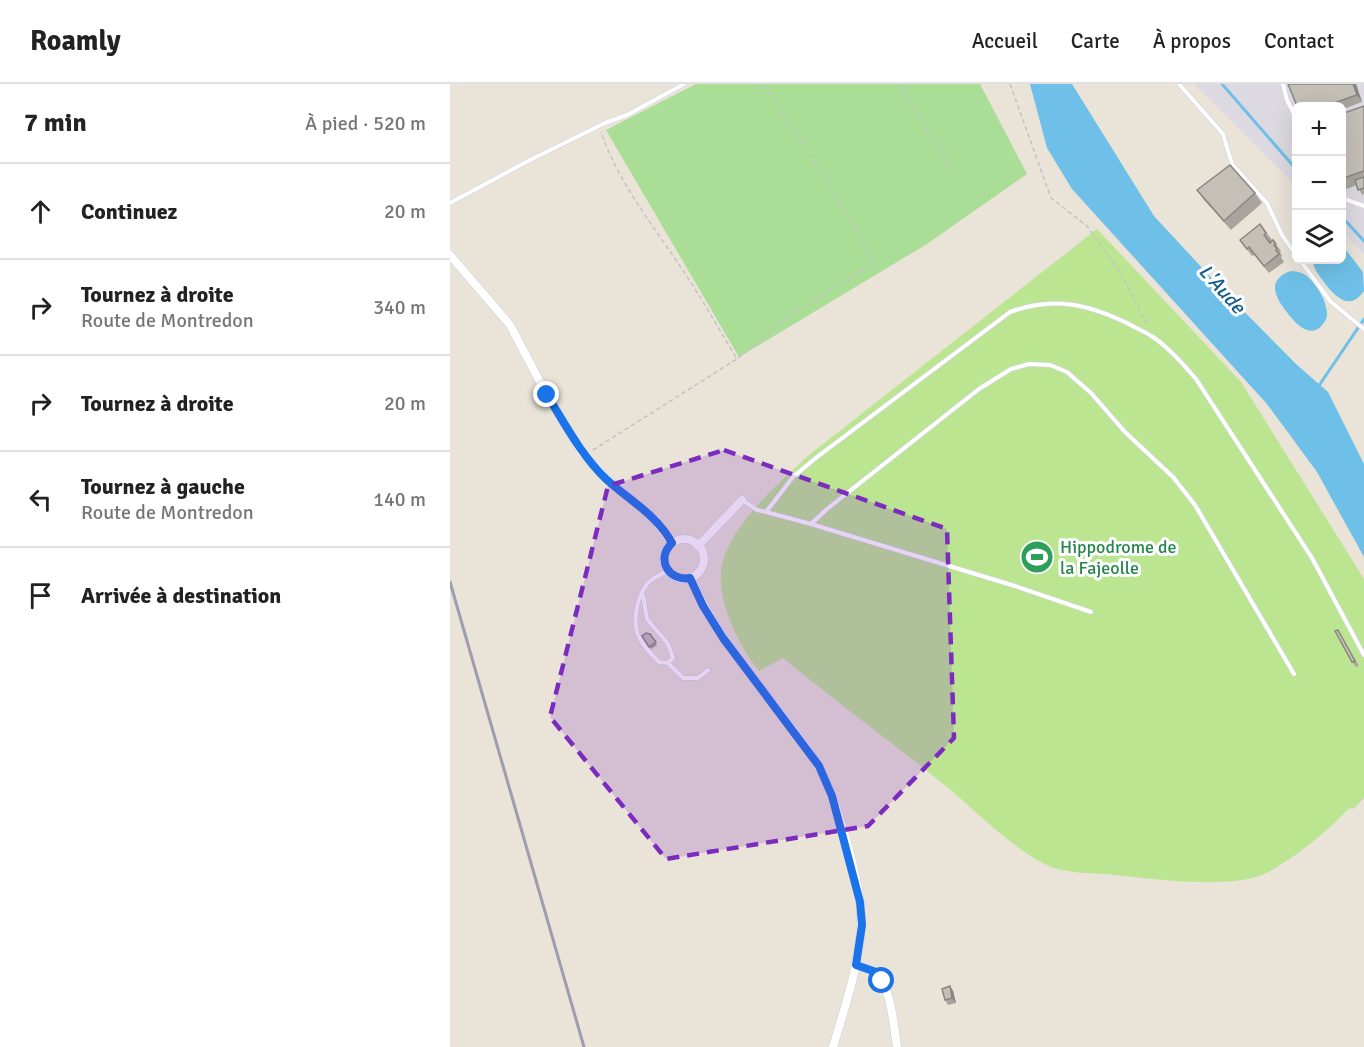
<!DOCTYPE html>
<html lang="fr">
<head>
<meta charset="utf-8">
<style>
	body { margin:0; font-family:Signika,sans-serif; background:#f6f6f6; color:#222 }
	.controls { position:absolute; right:18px; top:18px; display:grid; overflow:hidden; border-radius:9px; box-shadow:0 6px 24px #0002 }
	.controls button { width:54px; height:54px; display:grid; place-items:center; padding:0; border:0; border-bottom:2px solid #e0e0e0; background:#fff; color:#222; font:30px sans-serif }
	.stop { position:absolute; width:18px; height:18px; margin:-14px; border:4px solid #1a73e8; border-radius:50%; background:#fff }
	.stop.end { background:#1a73e8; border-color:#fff; box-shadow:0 2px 6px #0008 }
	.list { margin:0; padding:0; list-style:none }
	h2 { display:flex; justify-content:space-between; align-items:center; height:78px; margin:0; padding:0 24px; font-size:26px }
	h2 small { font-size:20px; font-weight:400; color:#767676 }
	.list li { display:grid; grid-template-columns:39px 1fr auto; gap:18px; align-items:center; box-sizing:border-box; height:96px; padding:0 24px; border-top:2px solid #e0e0e0 }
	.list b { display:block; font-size:22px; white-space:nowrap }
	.list p { margin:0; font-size:20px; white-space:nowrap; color:#767676 }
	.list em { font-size:20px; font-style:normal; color:#767676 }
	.icon { flex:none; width:33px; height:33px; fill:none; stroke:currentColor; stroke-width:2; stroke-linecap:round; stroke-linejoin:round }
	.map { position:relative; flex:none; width:914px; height:963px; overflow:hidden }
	header { display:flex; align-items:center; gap:36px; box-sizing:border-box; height:84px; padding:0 30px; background:#fff; border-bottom:2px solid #e0e0e0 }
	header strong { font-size:28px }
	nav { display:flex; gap:33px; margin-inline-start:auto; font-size:21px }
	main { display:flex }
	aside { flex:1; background:#fff }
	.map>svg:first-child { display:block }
	.industrial { fill:#dcd9e1 }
	.green { fill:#aade96 }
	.pitch { fill:#bce592 }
	.water { fill:#6ec0e8 }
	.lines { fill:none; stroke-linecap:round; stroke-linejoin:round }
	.stream { stroke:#6ec0e8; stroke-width:3 }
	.service-casing { stroke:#ced0e0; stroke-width:5 }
	.minor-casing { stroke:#ced0e0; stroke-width:9 }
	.path { stroke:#c3c3c3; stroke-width:1.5; stroke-dasharray:4.5 3; stroke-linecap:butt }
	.service { stroke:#fff; stroke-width:4 }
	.minor { stroke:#fff; stroke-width:8 }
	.rail { stroke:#9c9db1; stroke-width:3 }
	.wall { fill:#a9a59e }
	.shaded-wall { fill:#898681 }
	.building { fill:#c4c0b8; stroke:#898681; stroke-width:1.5 }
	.route { stroke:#1a73e8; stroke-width:8 }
	.marked { fill:#7b2cbf; fill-opacity:0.2; stroke:#7b2cbf; stroke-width:4.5; stroke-dasharray:12 8; stroke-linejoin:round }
	.labels { text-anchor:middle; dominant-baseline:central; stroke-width:6; stroke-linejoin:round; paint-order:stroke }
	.leisure-label { font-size:18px; fill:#27864d; stroke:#fff; text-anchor:start }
	.water-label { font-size:20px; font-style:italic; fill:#125c8f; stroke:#fff }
</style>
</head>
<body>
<header>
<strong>Roamly</strong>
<nav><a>Accueil</a><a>Carte</a><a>À propos</a><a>Contact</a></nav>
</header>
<main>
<aside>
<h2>7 min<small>À pied · 520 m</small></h2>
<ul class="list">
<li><svg class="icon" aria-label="ahead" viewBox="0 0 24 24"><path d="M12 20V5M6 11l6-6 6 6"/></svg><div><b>Continuez</b></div><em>20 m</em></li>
<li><svg class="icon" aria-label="right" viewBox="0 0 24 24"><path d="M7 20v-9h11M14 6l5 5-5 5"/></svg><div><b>Tournez à droite</b><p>Route de Montredon</p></div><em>340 m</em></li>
<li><svg class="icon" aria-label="right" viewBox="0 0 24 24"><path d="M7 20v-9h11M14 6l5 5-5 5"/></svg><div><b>Tournez à droite</b></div><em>20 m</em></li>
<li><svg class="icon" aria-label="left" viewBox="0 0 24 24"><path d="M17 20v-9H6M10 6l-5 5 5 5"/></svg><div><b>Tournez à gauche</b><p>Route de Montredon</p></div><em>140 m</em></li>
<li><svg class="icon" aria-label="arrive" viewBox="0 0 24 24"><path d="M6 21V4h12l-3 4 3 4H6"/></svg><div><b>Arrivée à destination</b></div></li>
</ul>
</aside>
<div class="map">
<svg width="914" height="963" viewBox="0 0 914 963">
	<rect width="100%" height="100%" fill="#e9e3d8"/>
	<path class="industrial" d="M744,0H914V170L892,147V22H846V102Z"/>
	<path class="green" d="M246,0H530L577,90L477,160L289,273L156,46Z"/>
	<path class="pitch" d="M647,145L791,298L914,495V714L903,725L899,724C881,745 834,783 809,792C771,805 695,794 655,790C638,789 618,789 601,783C567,769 526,727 497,703C443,659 386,618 333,574L309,587C289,562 265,515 272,481C280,441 330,398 359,371Z"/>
	<path class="water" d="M580,0H622L704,132L767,200L846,280L878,308L914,380V473L867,388L817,320L622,105L597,64Z
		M892,161L913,188L914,207C900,227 887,214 876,201C870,192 863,186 863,176H892Z
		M841,187C845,187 850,188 854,190C865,197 883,224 875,237C862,259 845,239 836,227C824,212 817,195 841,187Z"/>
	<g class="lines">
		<path class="stream" d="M772,0L846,85
			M892,133L914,157
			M868,303L914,235"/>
		<g class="service-casing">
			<path id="service" d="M729,0L773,50L782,80L817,119L832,151L846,171
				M833,0L837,16L846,34
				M892,114L914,122
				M0,119L80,76L155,39L177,31L234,0
				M850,176L880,217L914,245
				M292,416L307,426L316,428L343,393L367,373L560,228C604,212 638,220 679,240C687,245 696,248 703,253C720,265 733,280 746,295L862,474L914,571
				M316,428L361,440L565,502L641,528
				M361,440L377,425L529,305L561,285L579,280L600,281L617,288L641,309L675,348L723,393L745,421L844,590
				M193,511L197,535L218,560L223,574L218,579L209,578C201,570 190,559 187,548C183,532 188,511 198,499C203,493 211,490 218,487
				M218,579L233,594H248L258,586"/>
		</g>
		<g class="minor-casing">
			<path id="minor" d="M0,171L60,241L97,311L132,369L156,394L202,433L222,459
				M214 475a20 20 0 1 1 40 0a20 20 0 1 1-40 0Z
				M248,462L292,416
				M241,494C265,551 308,599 345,648C353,659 362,670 368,682C387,713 414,808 411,844C408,885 395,923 383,963
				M407,881C413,883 419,884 424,888C441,900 444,943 447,963"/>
		</g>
		<path class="path" d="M448,0L497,76L499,90
			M560,0L601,114L637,142L672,191L697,241
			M288,274L310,257L333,235L415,185L421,179L418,167L388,114L314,0
			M143,366L287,275C267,242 248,208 226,176C198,135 167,95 151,48"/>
		<use href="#service" class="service"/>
		<use href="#minor" class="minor"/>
		<path class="rail" d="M0,498L134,963"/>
	</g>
	<path class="wall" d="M906,0L912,18L891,26V22H847Z
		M914,22V110L912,111L907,101L894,106L891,102V30Z
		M747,106L805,109L812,119L781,146L754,116Z
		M810,140L822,156L820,159L823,156L831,167L830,168L832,172L831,173L834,178L819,189L804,171L802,172L790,156Z
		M888,546L891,551L909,582L906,583L902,578Z
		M200,550L207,561L201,565L192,552Z
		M500,902L503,907L506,919L498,921L495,916Z"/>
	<path class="shaded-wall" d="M903,0H906L912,18L907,11Z
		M500,902L503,907L506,919L502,914Z"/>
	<path class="building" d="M838,0H903L907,11L875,22H847Z
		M914,22V87L891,95V30Z
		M780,81L805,109L774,137L747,106Z
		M914,93V104L908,106L905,96Z
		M810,140L816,149L814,151L820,159L823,156L826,160L824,161L827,165L826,166L829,170L814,182L799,163L797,165L790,156Z
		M888,546L905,577L902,578L885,547Z
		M196,549L200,550L206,558L199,563L192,552Z
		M500,902L502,914L495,916L492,905Z"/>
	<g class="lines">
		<path class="route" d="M97,311C115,340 131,371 156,395C179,416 207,431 222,459C205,475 219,498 240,494L253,522L273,554L369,682L382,712L410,818L412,841L406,881L426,888L432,897"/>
	</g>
	<path class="marked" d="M274,366L497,445L504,654L418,742L216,775L100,633L158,402Z"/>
	<defs>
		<g id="stadium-disc" transform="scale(1.725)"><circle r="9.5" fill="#2e9e5b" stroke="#fff"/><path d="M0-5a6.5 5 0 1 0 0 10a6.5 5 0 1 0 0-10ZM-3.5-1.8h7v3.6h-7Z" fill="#fff"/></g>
	</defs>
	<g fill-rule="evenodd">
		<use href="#stadium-disc" x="587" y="473"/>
	</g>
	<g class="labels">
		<g class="leisure-label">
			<text x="610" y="463">Hippodrome de<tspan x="610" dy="21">la Fajeolle</tspan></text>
		</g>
		<g class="water-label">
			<text transform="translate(772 205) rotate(48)">L'Aude</text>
		</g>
	</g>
</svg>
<div class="controls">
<button>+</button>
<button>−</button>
<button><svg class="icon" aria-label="layers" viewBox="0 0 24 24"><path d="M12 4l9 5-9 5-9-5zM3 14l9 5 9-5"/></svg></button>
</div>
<div class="stop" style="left:432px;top:897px"></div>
<div class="stop end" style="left:97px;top:311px"></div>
</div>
</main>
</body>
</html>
